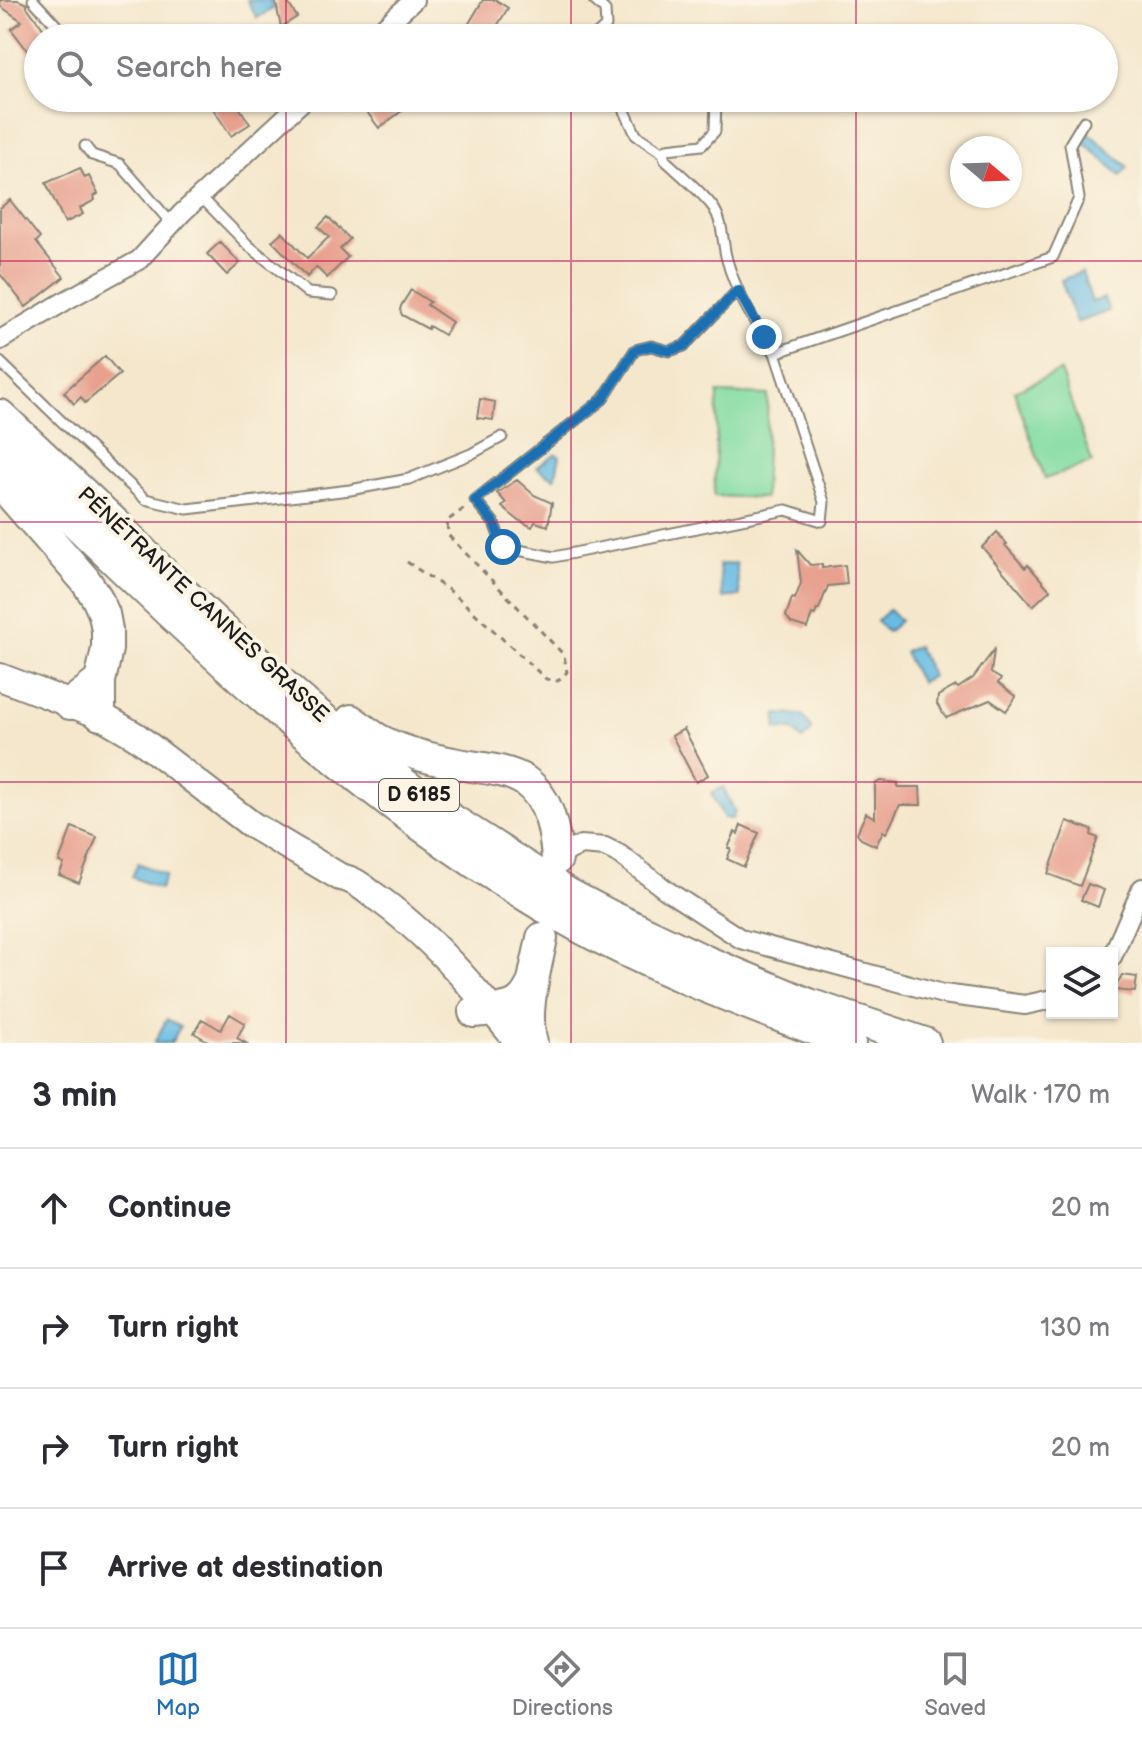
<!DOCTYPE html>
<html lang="en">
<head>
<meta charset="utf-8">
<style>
	body { margin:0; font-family:"Balsamiq Sans",sans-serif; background:#f2f2f3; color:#2b2b33 }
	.controls { position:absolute; right:24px; bottom:24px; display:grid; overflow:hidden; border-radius:0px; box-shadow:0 2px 6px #0004 }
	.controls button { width:72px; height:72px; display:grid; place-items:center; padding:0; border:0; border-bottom:2px solid #e1e1e2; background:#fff; color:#2b2b33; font:40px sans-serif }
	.compass { position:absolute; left:950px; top:136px; width:72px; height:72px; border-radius:50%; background:#fff; box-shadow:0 2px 6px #0004; rotate:109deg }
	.stop { position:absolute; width:24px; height:24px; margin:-18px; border:6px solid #1f6fb2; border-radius:50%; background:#fff }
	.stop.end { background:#1f6fb2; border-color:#fff; box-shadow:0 2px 8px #0008 }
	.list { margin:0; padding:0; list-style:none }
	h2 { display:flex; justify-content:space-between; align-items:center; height:104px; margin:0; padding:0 32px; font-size:34px }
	h2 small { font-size:26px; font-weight:400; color:#7c7c81 }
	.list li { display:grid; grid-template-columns:52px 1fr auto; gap:24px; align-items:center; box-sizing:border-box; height:120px; padding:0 32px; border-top:2px solid #e1e1e2 }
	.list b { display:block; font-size:30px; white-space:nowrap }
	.list em { font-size:26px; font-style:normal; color:#7c7c81 }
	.icon { flex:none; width:44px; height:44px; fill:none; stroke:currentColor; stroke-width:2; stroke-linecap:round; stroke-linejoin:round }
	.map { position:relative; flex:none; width:1142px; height:1043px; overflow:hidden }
	.search { position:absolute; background:#fff; box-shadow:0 2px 6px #0004; left:24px; right:24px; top:24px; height:88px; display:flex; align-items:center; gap:20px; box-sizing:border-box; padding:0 28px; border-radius:44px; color:#7c7c81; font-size:30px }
	.sheet { height:584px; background:#fff }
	nav { display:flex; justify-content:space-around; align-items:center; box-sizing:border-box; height:112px; border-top:2px solid #e1e1e2; background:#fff; font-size:22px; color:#7c7c81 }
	nav a { display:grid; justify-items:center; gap:4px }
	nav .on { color:#1f6fb2 }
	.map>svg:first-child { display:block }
	.grass { fill:#82dca2; stroke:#4f7c5f; stroke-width:2 }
	.water { fill:#68bce4; stroke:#426c80; stroke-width:2 }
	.building { fill:#e8a08f }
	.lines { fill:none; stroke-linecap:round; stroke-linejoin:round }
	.service-casing { stroke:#888274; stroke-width:13 }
	.minor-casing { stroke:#888274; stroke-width:22 }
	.secondary-casing { stroke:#888274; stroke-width:30 }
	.trunk-casing { stroke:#888274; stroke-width:34 }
	.path { stroke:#888274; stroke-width:3; stroke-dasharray:6 6; stroke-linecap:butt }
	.service { stroke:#fff; stroke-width:9 }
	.minor { stroke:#fff; stroke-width:18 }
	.secondary { stroke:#fff; stroke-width:26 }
	.trunk { stroke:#fff; stroke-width:30 }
	.route { stroke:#1f6fb2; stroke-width:10 }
	.grid { fill:none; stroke:#c2185b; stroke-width:2; stroke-opacity:0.55 }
	.labels { text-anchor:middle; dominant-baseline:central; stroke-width:8; stroke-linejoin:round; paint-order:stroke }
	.shield { fill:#fcf5e5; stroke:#5f5d58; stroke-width:2 }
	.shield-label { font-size:20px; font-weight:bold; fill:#1c1c1c }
	.street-label { font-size:22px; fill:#1c1c1c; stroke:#fcf5e5 }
</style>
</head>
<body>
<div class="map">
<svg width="1142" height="1043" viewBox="0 0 1142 1043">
	<rect width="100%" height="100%" fill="#fcf5e5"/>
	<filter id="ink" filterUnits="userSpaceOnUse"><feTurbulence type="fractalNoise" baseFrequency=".0125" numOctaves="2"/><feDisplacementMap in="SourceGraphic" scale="16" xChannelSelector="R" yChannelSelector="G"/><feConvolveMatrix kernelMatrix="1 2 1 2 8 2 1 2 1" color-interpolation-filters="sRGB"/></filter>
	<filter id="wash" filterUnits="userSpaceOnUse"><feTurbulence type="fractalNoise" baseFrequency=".006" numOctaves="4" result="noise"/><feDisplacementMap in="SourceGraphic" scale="32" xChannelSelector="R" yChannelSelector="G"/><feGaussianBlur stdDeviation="1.8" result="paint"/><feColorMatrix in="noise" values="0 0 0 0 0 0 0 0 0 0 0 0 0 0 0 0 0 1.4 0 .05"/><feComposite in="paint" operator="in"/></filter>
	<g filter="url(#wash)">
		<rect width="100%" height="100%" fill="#f4e7cc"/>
		<path class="grass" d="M1060,371L1092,462L1045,479L1014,391Z
			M718,393L768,395L764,498L714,496Z"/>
		<path class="water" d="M247,0H270L274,8L257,18Z
			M1089,133L1128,167L1121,176L1082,141Z
			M1082,272L1092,302L1104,298L1109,311L1076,323L1061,280Z
			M555,454L560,456L555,478L546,474L537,467Z
			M736,563L740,596L723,598L719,565Z
			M889,610L900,621L887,632L877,621Z
			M917,646L932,676L920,682L904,652Z
			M777,714L802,715L811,727L810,733L802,740L793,730L776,729Z
			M723,787L735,812L732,819L724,818L711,793Z
			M138,863L166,875L160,889L132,877Z
			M167,1019L180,1027L171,1043H154Z"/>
		<g id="blocks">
			<path class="building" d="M0,0H18L27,4V7L50,38H38V64L11,29L22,21L0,6Z
				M275,0H286L297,17L281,27Z
				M483,0H496L508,8L490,38H478L465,30Z
				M206,98H233L250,124L231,136Z
				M386,98H419L379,128L367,112Z
				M80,168L85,178L89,176L98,194L94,196L95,200L80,208L83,214L65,223L46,183Z
				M10,200L40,238L36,242L64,277L26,307L0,274V208Z
				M328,217L350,239L340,249L348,257L327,278L316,267L307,277L272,241L282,232L307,258L329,237L318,227Z
				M220,242L240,263L227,275L207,254Z
				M411,290L430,302L427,305L452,322L444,335L429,326L428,329L402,315L400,310L401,306Z
				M105,356L120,374L85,403L81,397L74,404L64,392Z
				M480,399L495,402L493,420L477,418Z
				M517,480L534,495L552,503L548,526L535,522L532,527L518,520L502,507L506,503L497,493Z
				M997,532L1007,544L1005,545L1025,568L1028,565L1050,590L1033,606L982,547Z
				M797,550L810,565L822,564V568L845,565L847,584L828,586L819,609H817L815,615L812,614L807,628L791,623L786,616L792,598L795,599L801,583Z
				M994,650L991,673L1001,679L998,683L1016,697L1006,711L990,700L946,718L937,704L938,696L956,686L958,688L973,678Z
				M684,729L708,775L696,782L672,736Z
				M880,781L898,783V787H920L921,805H900L890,826L886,833L883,831L876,846L861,839L857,833L866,813L875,818V784Z
				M1067,821L1092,830L1091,835L1098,838L1080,886L1048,874Z
				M741,825L759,833L744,867L727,859L731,849L728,848L735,832L738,834Z
				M72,827L97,837L79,883L59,875L64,864L59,862Z
				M1088,884L1104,890L1098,907L1081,900Z
				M1122,975L1137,977L1135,992L1114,990Z
				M230,1014L245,1023L237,1038L246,1043H211L194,1033L202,1019L221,1030Z"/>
		</g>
	</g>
	<g filter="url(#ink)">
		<use href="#blocks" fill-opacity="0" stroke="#888274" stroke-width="2"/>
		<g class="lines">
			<g class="service-casing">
				<path id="service" d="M33,0L58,27
					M593,38L606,26L605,10L594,0
					M619,98L636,135L663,153
					M716,99L715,131L702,145L667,149L663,153L665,160C680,174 701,191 713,207C724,223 722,243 727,260C736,293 756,326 775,353
					M85,146L92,155L120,164L172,224
					M200,196L249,246L308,293L332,295
					M738,290L684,346L669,351L651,346L635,350L603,399L475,500L494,523L503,547L554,557L786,510L822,521L824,502L775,353L1053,257L1079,198L1070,144L1084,121
					M0,362L58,418L145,499L187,509L350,490L409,479L471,454L502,437"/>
			</g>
			<g class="minor-casing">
				<path id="minor" d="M372,38L414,0
					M0,340L65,301L139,260L182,213L306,98
					M557,859L570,850L581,845L605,847L619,854L666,890L741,939L943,994L1025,1005L1052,999
					M1112,957L1142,888"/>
			</g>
			<g class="secondary-casing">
				<path id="secondary" d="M0,677L100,715L136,736L252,825L340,877C353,879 361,886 372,894C430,934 475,989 519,1043"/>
			</g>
			<g class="trunk-casing">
				<path id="trunk" d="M0,415L118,526L170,580L251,656L310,708L390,773L451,819L567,893L609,915L706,961L809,1004L925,1043
					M0,450C179,622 354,801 572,923C661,973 755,1007 850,1043
					M0,483L85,580L97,598L104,614L107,630V649L100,681V715
					M70,704L100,681
					M351,720C359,726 367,732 376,738C399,751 427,758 453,763C476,768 505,768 525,781C550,799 555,832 557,859
					M474,1012C488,1010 510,1011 521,1000C526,996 530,988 533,982
					M532,1043C523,1012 536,969 542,938"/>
			</g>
			<path class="path" d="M407,562L453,593L546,679L558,681L567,672L564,655L448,535L447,521L466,507"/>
			<use href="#service" class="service"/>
			<use href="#minor" class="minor"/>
			<use href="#secondary" class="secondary"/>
			<use href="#trunk" class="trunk"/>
		</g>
	</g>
	<g class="lines" filter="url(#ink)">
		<path class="route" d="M503,547L494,523L475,500L603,399L635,350L651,346L669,351L684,346L738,290L764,337"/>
	</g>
	<path class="grid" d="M286,0V38M571,0V38M856,0V38M286,98V1043M571,98V1043M856,98V1043M0,261H1142M0,522H1142M0,782H1142"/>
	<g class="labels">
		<rect class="shield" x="379" y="779" width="80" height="32" rx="6"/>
		<g class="shield-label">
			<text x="419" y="795">D 6185</text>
		</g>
		<g class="street-label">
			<text transform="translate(203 605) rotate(43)">PÉNÉTRANTE CANNES GRASSE</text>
		</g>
	</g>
</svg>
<div class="controls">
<button><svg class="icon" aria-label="layers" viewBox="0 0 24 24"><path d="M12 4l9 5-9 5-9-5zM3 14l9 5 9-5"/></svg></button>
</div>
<svg class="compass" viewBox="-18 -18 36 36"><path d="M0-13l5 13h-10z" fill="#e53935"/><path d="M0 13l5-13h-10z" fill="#7c7c81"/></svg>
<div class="stop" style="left:503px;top:547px"></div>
<div class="stop end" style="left:764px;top:337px"></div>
<div class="search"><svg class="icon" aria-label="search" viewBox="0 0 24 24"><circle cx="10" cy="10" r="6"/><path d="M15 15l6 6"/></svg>Search here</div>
</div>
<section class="sheet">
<h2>3 min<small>Walk · 170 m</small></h2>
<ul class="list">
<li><svg class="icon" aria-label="ahead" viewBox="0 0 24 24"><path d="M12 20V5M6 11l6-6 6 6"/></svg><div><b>Continue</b></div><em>20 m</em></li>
<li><svg class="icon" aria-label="right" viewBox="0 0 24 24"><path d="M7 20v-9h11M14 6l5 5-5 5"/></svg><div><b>Turn right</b></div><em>130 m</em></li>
<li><svg class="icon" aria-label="right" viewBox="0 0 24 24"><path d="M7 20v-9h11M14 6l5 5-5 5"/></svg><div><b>Turn right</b></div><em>20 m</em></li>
<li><svg class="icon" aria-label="arrive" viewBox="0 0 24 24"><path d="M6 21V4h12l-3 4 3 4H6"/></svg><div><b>Arrive at destination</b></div></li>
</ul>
</section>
<nav>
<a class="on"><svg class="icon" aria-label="map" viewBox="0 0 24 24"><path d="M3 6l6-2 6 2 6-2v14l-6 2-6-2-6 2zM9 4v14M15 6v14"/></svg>Map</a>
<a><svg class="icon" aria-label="directions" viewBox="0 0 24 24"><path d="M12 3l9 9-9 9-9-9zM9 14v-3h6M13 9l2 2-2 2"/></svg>Directions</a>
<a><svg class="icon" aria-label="saved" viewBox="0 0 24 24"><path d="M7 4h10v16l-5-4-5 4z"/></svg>Saved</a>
</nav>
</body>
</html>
